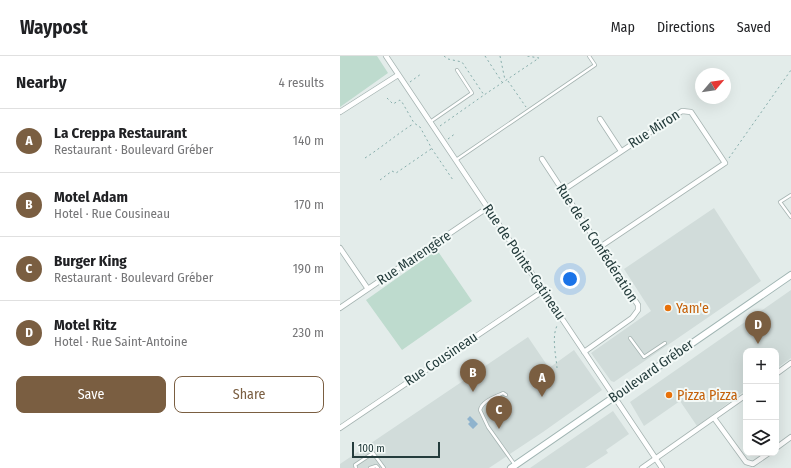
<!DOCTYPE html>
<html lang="en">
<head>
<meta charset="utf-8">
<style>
	body { margin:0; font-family:"Fira Sans Condensed",sans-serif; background:#f6f6f6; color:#202124 }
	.controls { position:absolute; right:12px; bottom:12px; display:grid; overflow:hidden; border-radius:8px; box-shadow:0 4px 16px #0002 }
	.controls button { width:36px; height:36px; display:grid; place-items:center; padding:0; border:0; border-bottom:1px solid #e0e0e0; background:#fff; color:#202124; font:20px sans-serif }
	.compass { position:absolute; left:355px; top:12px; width:36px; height:36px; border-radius:50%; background:#fff; box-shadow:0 4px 16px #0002; rotate:61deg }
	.scale { position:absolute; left:12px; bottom:10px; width:88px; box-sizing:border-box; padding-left:4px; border:2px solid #243c3c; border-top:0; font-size:11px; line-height:14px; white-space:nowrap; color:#243c3c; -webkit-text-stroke:3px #f3f9f7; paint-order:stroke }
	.you { position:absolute; left:230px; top:223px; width:14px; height:14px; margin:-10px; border:3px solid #fff; border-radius:50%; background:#1a73e8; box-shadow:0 0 0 6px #1a73e833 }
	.badge { display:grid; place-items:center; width:26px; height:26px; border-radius:50%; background:#7a5e41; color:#fff; font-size:13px; font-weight:700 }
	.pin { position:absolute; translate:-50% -33px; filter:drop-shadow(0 1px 2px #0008) }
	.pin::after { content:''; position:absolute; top:21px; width:14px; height:12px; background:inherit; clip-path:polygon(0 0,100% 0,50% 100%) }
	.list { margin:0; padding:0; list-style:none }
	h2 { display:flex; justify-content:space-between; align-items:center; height:52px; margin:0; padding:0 16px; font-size:17px }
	h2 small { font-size:13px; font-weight:400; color:#757577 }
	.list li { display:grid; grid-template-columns:26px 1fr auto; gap:12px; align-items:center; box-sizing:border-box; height:64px; padding:0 16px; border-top:1px solid #e0e0e0 }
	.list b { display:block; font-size:15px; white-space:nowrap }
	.list p { margin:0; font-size:13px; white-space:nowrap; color:#757577 }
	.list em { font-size:13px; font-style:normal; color:#757577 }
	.actions { display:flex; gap:8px; padding:12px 16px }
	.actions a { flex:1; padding:9px 0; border:1px solid #7a5e41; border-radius:8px; text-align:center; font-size:14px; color:#7a5e41 }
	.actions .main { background:#7a5e41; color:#fff }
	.icon { flex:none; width:22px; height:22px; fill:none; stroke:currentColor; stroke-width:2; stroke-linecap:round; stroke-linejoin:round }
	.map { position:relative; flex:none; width:451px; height:412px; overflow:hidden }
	header { display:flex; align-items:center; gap:24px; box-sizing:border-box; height:56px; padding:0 20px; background:#fff; border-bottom:1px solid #e0e0e0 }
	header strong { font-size:19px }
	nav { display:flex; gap:22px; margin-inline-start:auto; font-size:14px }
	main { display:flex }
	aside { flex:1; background:#fff }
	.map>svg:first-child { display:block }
	.built { fill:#d1dcda }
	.green { fill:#bedbce }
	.water { fill:#8fb3cd }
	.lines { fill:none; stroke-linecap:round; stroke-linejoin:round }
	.service-casing { stroke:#a6b4b2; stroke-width:4 }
	.minor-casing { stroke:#a6b4b2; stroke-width:6 }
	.secondary-casing { stroke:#9fb4b2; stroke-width:8 }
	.path { stroke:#86adab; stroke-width:1; stroke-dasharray:2 3; stroke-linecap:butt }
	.service { stroke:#fff; stroke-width:2.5 }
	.minor { stroke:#fff; stroke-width:4.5 }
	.secondary { stroke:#fff; stroke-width:6 }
	.food-dot { fill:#e8710a; stroke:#f3f9f7; stroke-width:1.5 }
	.labels { text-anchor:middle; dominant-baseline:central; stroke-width:4; stroke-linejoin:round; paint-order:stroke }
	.street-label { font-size:14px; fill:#243c3c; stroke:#f3f9f7 }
	.food-label { font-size:14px; fill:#c56008; stroke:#f3f9f7; text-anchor:start }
</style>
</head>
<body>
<header>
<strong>Waypost</strong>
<nav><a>Map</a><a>Directions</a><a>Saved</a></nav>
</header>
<main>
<aside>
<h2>Nearby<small>4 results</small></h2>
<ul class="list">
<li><span class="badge">A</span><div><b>La Creppa Restaurant</b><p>Restaurant · Boulevard Gréber</p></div><em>140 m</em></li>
<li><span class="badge">B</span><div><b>Motel Adam</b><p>Hotel · Rue Cousineau</p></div><em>170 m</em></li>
<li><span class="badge">C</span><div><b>Burger King</b><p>Restaurant · Boulevard Gréber</p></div><em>190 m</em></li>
<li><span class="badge">D</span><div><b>Motel Ritz</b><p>Hotel · Rue Saint-Antoine</p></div><em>230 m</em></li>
</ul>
<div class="actions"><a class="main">Save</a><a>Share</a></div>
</aside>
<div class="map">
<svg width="451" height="412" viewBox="0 0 451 412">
	<rect width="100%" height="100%" fill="#e3ecea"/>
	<path class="built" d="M374,152L421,225L274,326L271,325L251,297L311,255L284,213Z
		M451,234V302L436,313V295H406V334L357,370L340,345L304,370L290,346Z
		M188,281L209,312L234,294L262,334L203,376L149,412H0V408Z
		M273,355L289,378L266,394L268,397L245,412H190Z"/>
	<path class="green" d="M0,0H37L48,17L0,51Z
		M97,194L132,245L62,294L26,244Z"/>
	<path class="water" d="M130,360L138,368L133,373L128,368L130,366L127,363Z"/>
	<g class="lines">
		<g class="service-casing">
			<path id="service" d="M90,66L132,37L117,14
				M116,104L255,9L249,0
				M451,139L440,146L451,161
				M290,282L304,301L325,287
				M166,339L163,337C155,341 142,345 140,354L148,371L175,409
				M16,412L15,409L33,397L44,412
				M30,412L36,410L38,412"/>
		</g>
		<g class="minor-casing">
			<path id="minor" d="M46,0L322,412
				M0,56L58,19
				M260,63L281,95
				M202,103L298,249V254L292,262L244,296
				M222,135L342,55L351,56L385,107L260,191
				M0,192L28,233
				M0,252L147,152
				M436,318L451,307
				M374,362L406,406L413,408L429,397
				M0,372L203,235
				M436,392L451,381
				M302,412L406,339"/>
		</g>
		<g class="secondary-casing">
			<path id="secondary" d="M171,412L451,219"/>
		</g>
		<path class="path" d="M104,0L108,3L122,6L144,39L199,2L187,0
			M145,0L162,26
			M160,0L165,24
			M168,25L186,51
			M70,26L81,18
			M47,42L53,48L60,44L62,46L74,67L80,71L92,93L113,124
			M100,70L144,39
			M108,83L116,77
			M25,102C42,91 56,79 73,68
			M389,102L451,14
			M40,124L52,115L56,117L59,115L91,93
			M217,312C216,299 211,279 218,268"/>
		<use href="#service" class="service"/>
		<use href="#minor" class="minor"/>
		<use href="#secondary" class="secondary"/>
	</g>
	<g class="food-dot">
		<circle cx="328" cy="252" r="4"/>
		<circle cx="329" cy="339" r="4"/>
	</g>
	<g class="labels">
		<g class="street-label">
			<text transform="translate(314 73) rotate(-33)">Rue Miron</text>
			<text transform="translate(257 187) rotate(57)">Rue de la Confédération</text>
			<text transform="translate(74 202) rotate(-34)">Rue Marengère</text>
			<text transform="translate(184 206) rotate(56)">Rue de Pointe-Gatineau</text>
			<text transform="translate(101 303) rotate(-34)">Rue Cousineau</text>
			<text transform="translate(311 315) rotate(-35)">Boulevard Gréber</text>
		</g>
		<g class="food-label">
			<text x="336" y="252">Yam'e</text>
			<text x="337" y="339">Pizza Pizza</text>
		</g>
	</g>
</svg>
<div class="controls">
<button>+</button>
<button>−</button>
<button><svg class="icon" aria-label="layers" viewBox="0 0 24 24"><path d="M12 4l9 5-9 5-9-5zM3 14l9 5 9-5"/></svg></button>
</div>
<svg class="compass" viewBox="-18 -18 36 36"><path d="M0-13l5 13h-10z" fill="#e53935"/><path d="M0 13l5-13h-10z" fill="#757577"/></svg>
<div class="scale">100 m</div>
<div class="you"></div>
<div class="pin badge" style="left:202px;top:341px">A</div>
<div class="pin badge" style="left:133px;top:336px">B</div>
<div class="pin badge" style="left:159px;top:373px">C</div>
<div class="pin badge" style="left:418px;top:288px">D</div>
</div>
</main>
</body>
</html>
